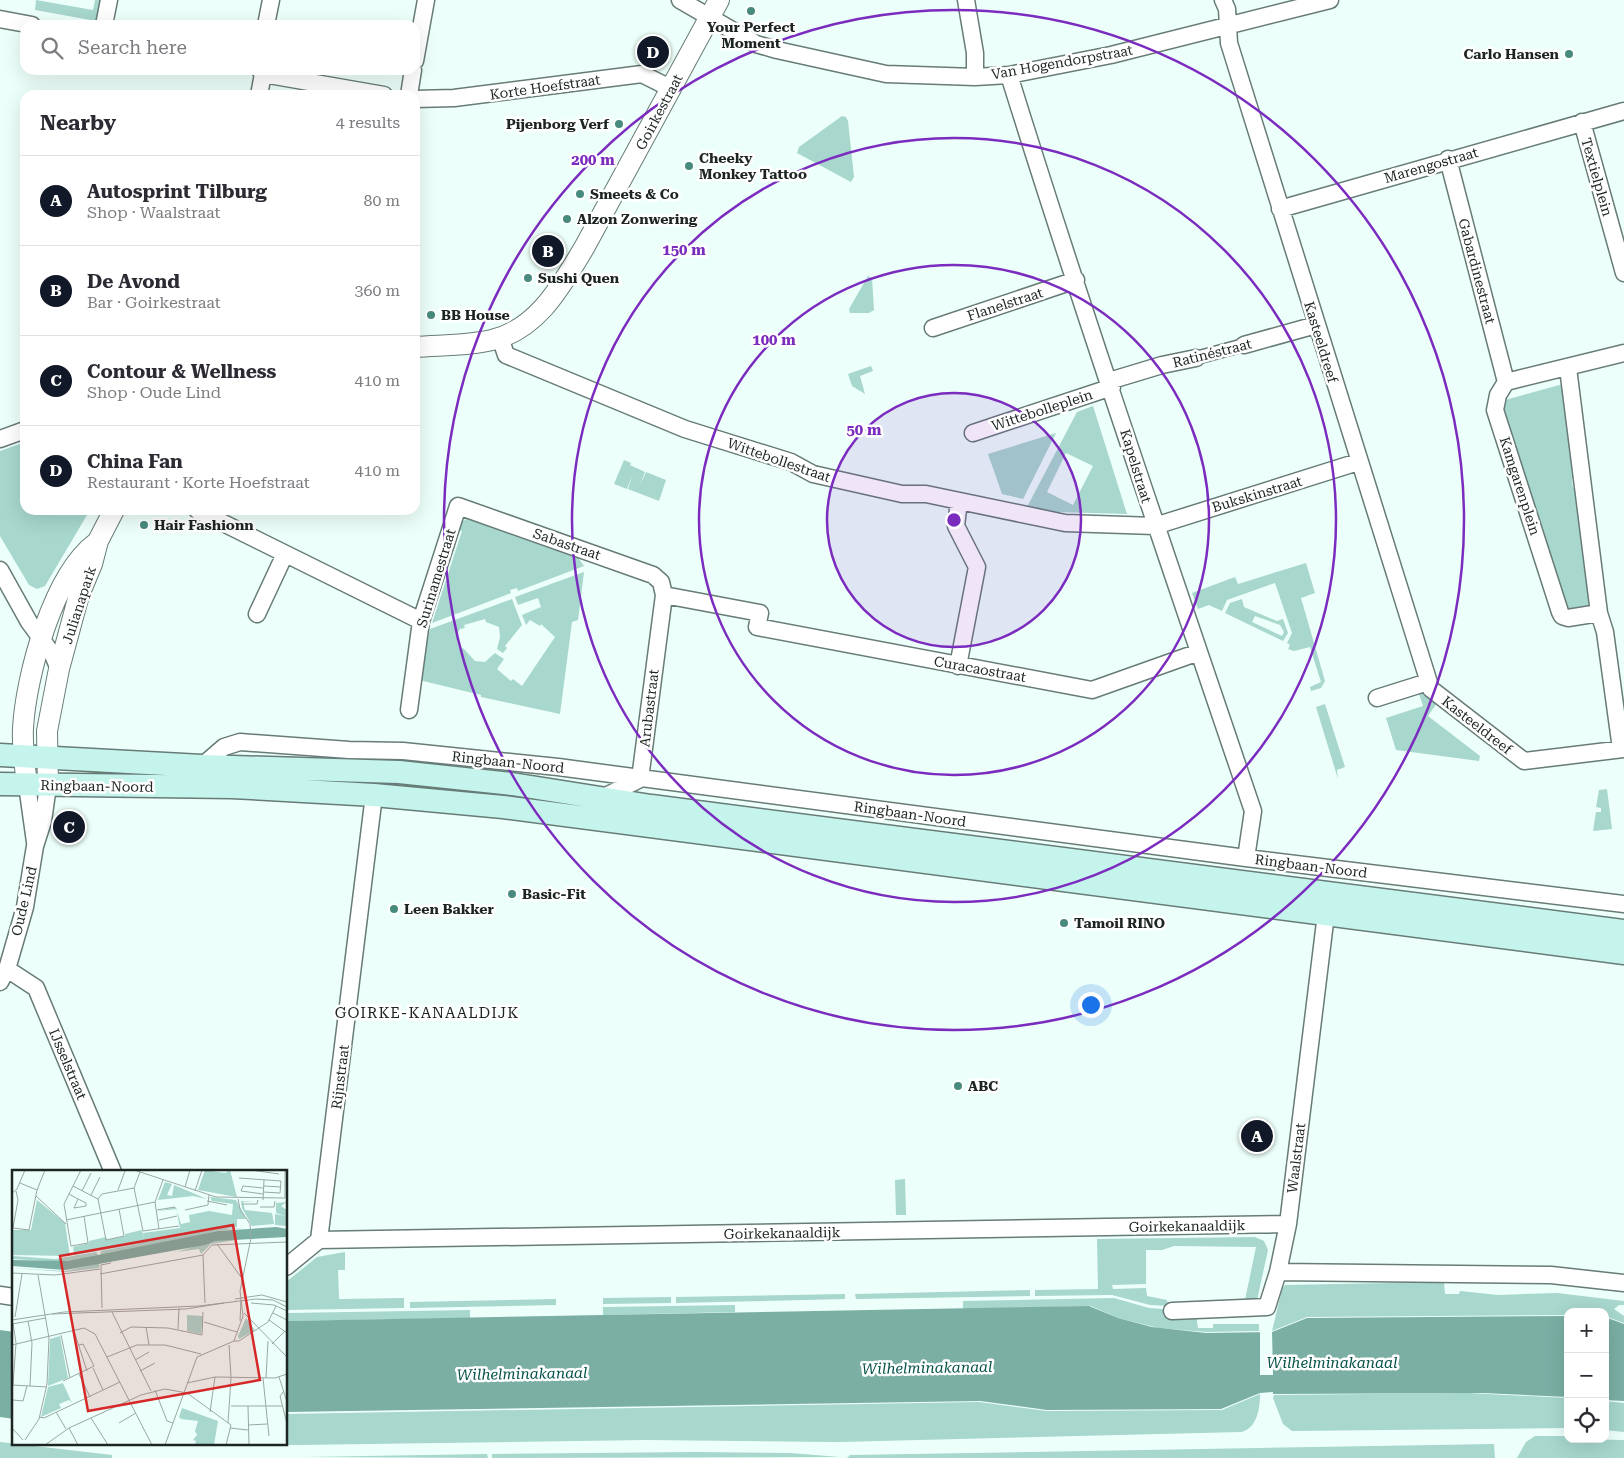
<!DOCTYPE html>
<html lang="en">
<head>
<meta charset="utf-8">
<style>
	body { margin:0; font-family:"Roboto Serif",serif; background:#f2f2f3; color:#2b2b33 }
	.controls { position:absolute; right:15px; bottom:15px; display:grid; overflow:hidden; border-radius:10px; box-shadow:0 5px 20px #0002 }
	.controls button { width:45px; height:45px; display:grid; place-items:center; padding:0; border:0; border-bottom:1px solid #e1e1e2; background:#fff; color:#2b2b33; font:25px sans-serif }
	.you { position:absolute; left:1090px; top:1004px; width:18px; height:18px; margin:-12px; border:4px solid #fff; border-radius:50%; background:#1a73e8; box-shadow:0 0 0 8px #1a73e833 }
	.badge { display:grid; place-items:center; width:32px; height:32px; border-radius:50%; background:#111827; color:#fff; font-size:16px; font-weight:700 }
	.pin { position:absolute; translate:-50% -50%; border:2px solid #fff; box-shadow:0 1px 5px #0006 }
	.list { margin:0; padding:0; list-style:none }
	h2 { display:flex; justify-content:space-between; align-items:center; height:65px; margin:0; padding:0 20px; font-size:21px }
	h2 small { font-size:16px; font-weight:400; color:#7c7c81 }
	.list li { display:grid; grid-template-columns:32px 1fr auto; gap:15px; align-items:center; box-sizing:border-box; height:90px; padding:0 20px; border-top:1px solid #e1e1e2 }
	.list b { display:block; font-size:19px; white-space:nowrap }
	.list p { margin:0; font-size:16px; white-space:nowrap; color:#7c7c81 }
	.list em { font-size:16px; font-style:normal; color:#7c7c81 }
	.icon { flex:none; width:28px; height:28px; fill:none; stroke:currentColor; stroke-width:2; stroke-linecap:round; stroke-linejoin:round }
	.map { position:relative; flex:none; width:1624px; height:1458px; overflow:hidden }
	.search { position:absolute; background:#fff; box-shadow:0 5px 20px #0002; left:20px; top:20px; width:400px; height:55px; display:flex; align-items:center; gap:12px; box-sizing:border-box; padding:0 18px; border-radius:15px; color:#7c7c81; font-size:19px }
	.panel { position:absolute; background:#fff; box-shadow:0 5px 20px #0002; left:20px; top:90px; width:400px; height:425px; border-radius:15px }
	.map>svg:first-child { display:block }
	.green { fill:#a7d7cd; fill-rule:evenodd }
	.water { fill:#7bafa4 }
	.pier { fill:#edfffa }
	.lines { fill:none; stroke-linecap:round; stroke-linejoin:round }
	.pedestrian-casing { stroke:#677b77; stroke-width:15 }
	.minor-casing { stroke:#677b77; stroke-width:19 }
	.tertiary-casing { stroke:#677b77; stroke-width:22 }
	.secondary-casing { stroke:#677b77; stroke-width:25 }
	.pedestrian { stroke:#fff; stroke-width:12 }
	.minor { stroke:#fff; stroke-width:16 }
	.tertiary { stroke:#fff; stroke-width:20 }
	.secondary { stroke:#c5f4ed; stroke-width:22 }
	.ring { fill:none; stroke:#7b2cbf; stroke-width:2.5 }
	.poi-dot { fill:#478b7e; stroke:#fff; stroke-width:2 }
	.labels { text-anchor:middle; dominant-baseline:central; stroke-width:5; stroke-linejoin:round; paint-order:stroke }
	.poi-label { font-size:14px; font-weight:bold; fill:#1d2523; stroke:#fff; text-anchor:start }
	.street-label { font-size:14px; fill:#1d2523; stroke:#fff }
	.neighbourhood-label { font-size:15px; letter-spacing:1px; fill:#1d2523; stroke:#fff }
	.water-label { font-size:15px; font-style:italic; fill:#045248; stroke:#fff }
	.inset-road { fill:none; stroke:#9aa8a4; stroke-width:1 }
	.view { fill:#d62828; fill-opacity:0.15; stroke:#d62828; stroke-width:2.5 }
	.inset-edge { fill:none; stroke:#1d2523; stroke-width:2.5 }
	.centre { fill:#7b2cbf; stroke:#fff; stroke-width:2.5 }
	.ring-label { font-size:15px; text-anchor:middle; font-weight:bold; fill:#7b2cbf; stroke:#fff; stroke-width:5; stroke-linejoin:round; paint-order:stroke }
</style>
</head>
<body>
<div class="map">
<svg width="1624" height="1458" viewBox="0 0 1624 1458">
	<rect width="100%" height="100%" fill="#edfffa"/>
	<path class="green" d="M36,0L93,10L95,0H100L96,21L35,10Z
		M842,116L846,117L848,121L854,177L851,182L797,153L799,147Z
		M868,276L872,278L874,310L869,313H850L849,309Z
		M871,366L873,371L860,376L865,394L852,386L848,374Z
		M1563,384L1577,477L1572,479L1573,488L1578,487L1590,606L1568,611L1502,410L1505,400Z
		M1093,406L1127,514L1056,512L1027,507L1077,412ZM1066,453L1093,466L1073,505L1047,492Z
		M1056,433L1023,499L1002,494L988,454Z
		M25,442V510H90L45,586L37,589L29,585L0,536V451Z
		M624,460L631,463L630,465L645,472L639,487L646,472L666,480L659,501L628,489L633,473L627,489L614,484Z
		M470,517L577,556L584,566L518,591L517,588L510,590L511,593L432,623L462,531L458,530L461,522Z
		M1306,563L1315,593L1301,598L1325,681L1321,688L1311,691L1310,687L1321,682L1310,647L1294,651L1288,649L1290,645L1287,643L1292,633L1275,583L1227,600L1222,611L1209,605L1198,609L1192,593L1235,577L1238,584Z
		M584,572L578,620L572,622L560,714L481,697V695L419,680L430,629L512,599L522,625L505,646L507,648L503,653L497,649L500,637L499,627L486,622L485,619L464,625L465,628L460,629C455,636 457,642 460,650L463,648L475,661L485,662L495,653L504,659L497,669L511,681L513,679L522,686L555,637L541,624L540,626L530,620L526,625L522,615L541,607L538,598L518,605L515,597Z
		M1242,599L1244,607L1277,621L1283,619L1288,633L1283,641L1225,613L1230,603ZM1255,616L1280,625L1284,632L1282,636L1252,622Z
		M1426,692L1437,703L1428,716L1480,756L1479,761L1396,750L1386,718L1423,706L1419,694Z
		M1325,704L1345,767L1337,770L1338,779L1316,707Z
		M1607,789L1612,829L1593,831L1596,812H1601V808L1596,807L1599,790Z
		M905,1179L906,1215H896L895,1180Z
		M1255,1237L1264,1241L1268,1250L1257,1300H1245L1256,1247L1174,1246L1162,1250H1146V1284L1112,1285L1113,1289L1146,1288L1147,1296L1167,1300L1168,1306L1150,1305L1112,1295L1035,1296V1290L1098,1289L1097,1239Z
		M345,1252V1270H338L339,1299L404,1298V1308L286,1310V1303L289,1302L286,1300V1282L317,1257Z
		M1444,1282L1445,1294H1459L1460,1291L1498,1295L1557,1293L1624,1301V1305H1619L1614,1309L1624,1316V1323L1605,1316V1312H1568V1315L1307,1317L1272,1331L1282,1289L1285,1285Z
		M1030,1290V1296L856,1299L855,1294Z
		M845,1294V1299L676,1303V1297Z
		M671,1297V1303L603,1304V1298Z
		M1114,1298L1149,1308L1163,1309V1316L1196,1315L1198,1328H1213V1324H1259V1331L1206,1332L1159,1328L1118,1318L1091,1306L963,1309V1301Z
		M556,1299V1305L410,1308V1302Z
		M735,1305V1312L603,1315V1307Z
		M470,1310V1318L286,1321V1313H289Z
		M1468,1393L1568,1398V1428L1292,1431L1283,1424L1273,1398L1274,1395Z
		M1260,1394C1260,1408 1257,1429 1241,1432L839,1442L646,1440L299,1445L175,1444H286V1414L979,1402L1047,1411L1222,1410Z
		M1605,1401L1624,1403V1432L1605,1430Z
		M1535,1436H1568V1439L1624,1440V1458H1517L1526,1442Z
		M0,1442L112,1455V1458H0Z
		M1494,1444L1495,1458H847L850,1455Z
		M696,1452L790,1453L840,1457L492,1458V1454Z
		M487,1454L488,1458L305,1457Z"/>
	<path class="water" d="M1089,1306L1118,1318L1152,1327L1206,1333L1272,1332L1307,1318L1568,1316V1397L1483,1393L1273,1394V1392L1260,1393L1221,1409L1047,1410L980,1401L286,1412V1321Z
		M1605,1317L1624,1324V1401L1605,1400Z
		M0,1330L14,1332V1419L0,1417Z"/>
	<path class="pier" d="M1260,1331H1272L1273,1375H1260Z"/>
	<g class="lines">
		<g class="pedestrian-casing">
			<path id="pedestrian" d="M1196,358L1244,345"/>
		</g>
		<g class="minor-casing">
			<path id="minor" d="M680,0L756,44L777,50L886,74L975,77L1009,75L1111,55L1330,0
				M966,0L975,53V77
				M1223,0L1227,9L1229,43L1431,689L1524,761L1624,749
				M0,19L32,25
				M104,25L109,0
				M266,25L271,0
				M415,61L426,0
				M260,70L263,74L384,95
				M1009,75C1086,322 1170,566 1253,811L1246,858
				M259,95L263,74
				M409,95L413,70
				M415,99L454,98L642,74L672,89
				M1582,122L1624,273
				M1448,159L1506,382
				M1280,209L1624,111
				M933,328L1076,280
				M500,337L506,355L685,429L791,462L813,474L902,494H926L1065,523L1155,526L1358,462
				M1244,345L1316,325
				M1568,368L1599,613L1605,632L1621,749
				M1109,381L1162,365L1196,358
				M973,433L1112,387
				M0,439L25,430
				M197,510L421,621
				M0,570L29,622L53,655L59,669
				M664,595L760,613L757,627L1092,690L1199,652
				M1599,613L1568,618L1562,616L1560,612L1495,410L1498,395L1506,382L1624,353
				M257,614L285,554
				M958,666L977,567L956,526L959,501
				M1377,698L1428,682
				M409,710L421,621L458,506L653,575L661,582L664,595L640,779L602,798
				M202,766L224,747L240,742L349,750L403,751L558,767L1246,858L1624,904
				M27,785L35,842
				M7,969L36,988L113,1172
				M0,982L7,969L25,907L35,846L43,821L48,786
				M319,1240L374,795
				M286,1267L319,1240L1288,1224
				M1278,1272L1551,1275L1624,1283
				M0,1295L14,1297
				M1172,1311L1267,1307L1278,1272L1288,1224L1326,914"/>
		</g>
		<g class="tertiary-casing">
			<path id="tertiary" d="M415,347C440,345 467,346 492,340C538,329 561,286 584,248L719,0
				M27,785C25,766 22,747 23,728C26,676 53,575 96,543
				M48,786L47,731L59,669L79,595L92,564L98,541L114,510"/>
		</g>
		<g class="secondary-casing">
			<path id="secondary" d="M0,755L202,766L399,772L512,784L651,806L1624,931
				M0,784L232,787L374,795L503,807L1624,953"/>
		</g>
		<use href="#pedestrian" class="pedestrian"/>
		<use href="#minor" class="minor"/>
		<use href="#tertiary" class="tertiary"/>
		<use href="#secondary" class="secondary"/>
	</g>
	<circle cx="954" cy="520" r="127" fill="#7b2cbf" fill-opacity=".12"/>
	<g class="ring">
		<circle cx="954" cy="520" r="127"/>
		<circle cx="954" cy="520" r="255"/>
		<circle cx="954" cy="520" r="382"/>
		<circle cx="954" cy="520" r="510"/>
	</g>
	<g class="poi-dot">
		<circle cx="751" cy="11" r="5"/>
		<circle cx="1569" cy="54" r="5"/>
		<circle cx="619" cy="124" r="5"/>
		<circle cx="689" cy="166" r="5"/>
		<circle cx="580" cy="194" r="5"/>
		<circle cx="567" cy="219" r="5"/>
		<circle cx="528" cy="278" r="5"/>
		<circle cx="431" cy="315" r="5"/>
		<circle cx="144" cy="525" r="5"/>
		<circle cx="512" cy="894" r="5"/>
		<circle cx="394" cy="909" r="5"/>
		<circle cx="1064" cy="923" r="5"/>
		<circle cx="958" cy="1086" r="5"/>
	</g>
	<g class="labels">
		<g class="poi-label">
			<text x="751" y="27" text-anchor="middle">Your Perfect<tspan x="751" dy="16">Moment</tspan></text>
			<text x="1559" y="54" text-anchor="end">Carlo Hansen</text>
			<text x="609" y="124" text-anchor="end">Pijenborg Verf</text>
			<text x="699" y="158">Cheeky<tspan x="699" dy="16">Monkey Tattoo</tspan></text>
			<text x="590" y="194">Smeets &amp; Co</text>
			<text x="577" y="219">Alzon Zonwering</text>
			<text x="538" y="278">Sushi Quen</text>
			<text x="441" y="315">BB House</text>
			<text x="154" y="525">Hair Fashionn</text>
			<text x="522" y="894">Basic-Fit</text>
			<text x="404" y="909">Leen Bakker</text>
			<text x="1074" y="923">Tamoil RINO</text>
			<text x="968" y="1086">ABC</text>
		</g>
		<g class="street-label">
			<text transform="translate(1062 62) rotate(-10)">Van Hogendorpstraat</text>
			<text transform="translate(545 87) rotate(-8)">Korte Hoefstraat</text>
			<text transform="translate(659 112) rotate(-62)">Goirkestraat</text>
			<text transform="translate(1431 165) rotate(-16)">Marengostraat</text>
			<text transform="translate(1597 177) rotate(74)">Textielplein</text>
			<text transform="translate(1477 271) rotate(75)">Gabardinestraat</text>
			<text transform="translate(1005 304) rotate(-18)">Flanelstraat</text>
			<text transform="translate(1321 342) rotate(73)">Kasteeldreef</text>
			<text transform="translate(1212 353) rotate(-14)">Ratinéstraat</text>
			<text transform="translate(1042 410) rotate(-18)">Wittebolleplein</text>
			<text transform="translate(779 460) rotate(19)">Wittebollestraat</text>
			<text transform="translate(1136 466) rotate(73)">Kapelstraat</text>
			<text transform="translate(1520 486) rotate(72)">Kamgarenplein</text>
			<text transform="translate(1257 494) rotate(-17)">Bukskinstraat</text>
			<text transform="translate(567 544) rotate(19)">Sabastraat</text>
			<text transform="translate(436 578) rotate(-73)">Surinamestraat</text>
			<text transform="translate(79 605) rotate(-72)">Julianapark</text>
			<text transform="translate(980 669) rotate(10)">Curacaostraat</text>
			<text transform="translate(649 708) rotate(-83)">Arubastraat</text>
			<text transform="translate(1477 725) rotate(38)">Kasteeldreef</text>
			<text transform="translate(508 762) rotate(6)">Ringbaan-Noord</text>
			<text transform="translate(97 786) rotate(1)">Ringbaan-Noord</text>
			<text transform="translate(910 814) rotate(8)">Ringbaan-Noord</text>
			<text transform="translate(1311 866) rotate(7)">Ringbaan-Noord</text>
			<text transform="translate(24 901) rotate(-77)">Oude Lind</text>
			<text transform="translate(68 1064) rotate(67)">IJsselstraat</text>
			<text transform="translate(340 1077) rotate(-83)">Rijnstraat</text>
			<text transform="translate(1296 1158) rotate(-83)">Waalstraat</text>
			<text transform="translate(1187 1226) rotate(-1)">Goirkekanaaldijk</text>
			<text transform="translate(782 1233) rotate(-1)">Goirkekanaaldijk</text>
		</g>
		<g class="neighbourhood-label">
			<text x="427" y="1013">GOIRKE-KANAALDIJK</text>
		</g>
		<g class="water-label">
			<text x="1332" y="1363">Wilhelminakanaal</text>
			<text transform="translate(927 1368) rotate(-1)">Wilhelminakanaal</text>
			<text transform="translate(522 1374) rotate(-1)">Wilhelminakanaal</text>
		</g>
	</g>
	<g transform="translate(12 1170)">
		<rect width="275" height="275" fill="#edfffa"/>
		<path d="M193,0L213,3L218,0L225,27L186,20ZM153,12L160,14L155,25L160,26L162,15L195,29L181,26L146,30ZM198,27L224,30L234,49H225V57L62,85L61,77L77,73V71L94,67L96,74L95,70L113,66V64L130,60L132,69L131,63L168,58L166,48L148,51L166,48L165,39L146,41L164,37L169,54L178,52L177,45L197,41L220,45L221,34L200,31ZM25,30L53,53L58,86L0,85V60H19ZM229,31L244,32H231L233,40L260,43L262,54L240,56L230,38ZM275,32L269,36L275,40V56L263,55V44L274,46L264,43V33ZM233,58L206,61L88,86L89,81L132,73L199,60ZM237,68L199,74L189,84L187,79L165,82L199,71ZM84,82L87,86L51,92L0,89V86L43,89ZM88,93L87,98L54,102L0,98L53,101ZM175,145L191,146L189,164L175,161ZM234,148L243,160L227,169L226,166ZM48,166L56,208L36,216L38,169ZM51,213L60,233L57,230L47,234L49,238L29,247L36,217ZM170,238L206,251L202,275H183L184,271L174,268L181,270L185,265L183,261L186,251L169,249L167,247Z" fill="#a7d7cd"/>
		<path d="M264,57L275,59V67L203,71L193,75L53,100L0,96V90L56,91L206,61Z" fill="#7bafa4"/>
		<path class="inset-road" d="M69,0L52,34L59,76L76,73L72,46M122,0L204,27L273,28M239,0L267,4M128,2L122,18L131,61L167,56M227,8L269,11L268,23L251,22M8,13L25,20M61,16L86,29L94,70L112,66L107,39M252,16L269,17M173,17L178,0M106,20L113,1M4,21L6,30L1,58L17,60L25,20L33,0M70,21L79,3M183,21L190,0M0,23L5,19L13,0M57,24L66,29L74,33V36L62,38L66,29M251,24L229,21L231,16L251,18M79,25L88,7M24,26L54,54M273,28V0M86,29L90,24L122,18M226,29L228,39L238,54L239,68L228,121M251,30L252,10M195,31L215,35M143,32L147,59M143,32L151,10M230,34H245L246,30M248,37H262L263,31M145,40L163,37M173,40L196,35L197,25M54,50L143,32M147,50L165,46M205,74L229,107M191,85L193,133M0,103L43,105L88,99M88,104L191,85L200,75L275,72M223,129L250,125L275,132M239,133L262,135L275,141M90,138L89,95L99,93M100,142L139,221M232,143L275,187M261,143L275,150M40,144L174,139L212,133M3,147L10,104M0,150L52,142L187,136L244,129L261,130L275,137M257,150L275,163M16,151L20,173L18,216M228,151L229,130M192,152L225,162M1,153L4,173L1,215M0,154L34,148M134,157L137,175M166,159L167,138M62,161L75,201M108,163L119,157L156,158L190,165L191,142M49,165L58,208M222,171H227L256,152L264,136M260,174L273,161M0,175L72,158L83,164L140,275M217,175L219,207M95,187L125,175H153L189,184M123,190L137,182M81,198L91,220M128,201L143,193M67,204L78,227M267,207L275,232M251,208L257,266M254,208L256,171M51,211L82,196L71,174L67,175M175,213L203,207L263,208L275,204M0,215L35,217M143,220L155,251L161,253M272,221L268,226L275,254M1,230L11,231L15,216M219,236H270M236,236L237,275M44,242L54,259M198,242L203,207M27,247L32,248L108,212M79,248L96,275M107,253L124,243M216,253L219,208M236,255L255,254M0,258L11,270M57,258L66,275M218,258L236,260M13,270L27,249L35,214L37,168L26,105M33,275L57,258L129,225L153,219L175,223L219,255L214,275M153,275L185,187L222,171L231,146L228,121"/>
		<path class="view" d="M221,55L248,210L76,241L48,86Z"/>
		<rect width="275" height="275" class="inset-edge"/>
	</g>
	<circle cx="954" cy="520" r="8" class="centre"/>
	<g class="ring-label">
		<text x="593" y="165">200 m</text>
		<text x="684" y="255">150 m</text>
		<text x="774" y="345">100 m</text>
		<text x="864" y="435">50 m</text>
	</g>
</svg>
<div class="controls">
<button>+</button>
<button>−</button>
<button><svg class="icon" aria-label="locate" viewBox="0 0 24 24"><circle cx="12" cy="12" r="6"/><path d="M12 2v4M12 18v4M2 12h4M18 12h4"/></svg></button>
</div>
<div class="you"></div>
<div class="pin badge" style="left:1257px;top:1136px">A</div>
<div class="pin badge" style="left:548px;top:251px">B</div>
<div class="pin badge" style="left:69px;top:827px">C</div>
<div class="pin badge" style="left:653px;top:52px">D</div>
<div class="search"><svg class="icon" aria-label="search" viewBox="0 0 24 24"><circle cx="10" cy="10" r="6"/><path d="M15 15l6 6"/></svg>Search here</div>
<section class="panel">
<h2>Nearby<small>4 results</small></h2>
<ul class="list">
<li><span class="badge">A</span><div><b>Autosprint Tilburg</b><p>Shop · Waalstraat</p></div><em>80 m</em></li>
<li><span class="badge">B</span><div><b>De Avond</b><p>Bar · Goirkestraat</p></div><em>360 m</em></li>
<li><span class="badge">C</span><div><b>Contour &amp; Wellness</b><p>Shop · Oude Lind</p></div><em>410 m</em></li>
<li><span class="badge">D</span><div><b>China Fan</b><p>Restaurant · Korte Hoefstraat</p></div><em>410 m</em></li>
</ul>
</section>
</div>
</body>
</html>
